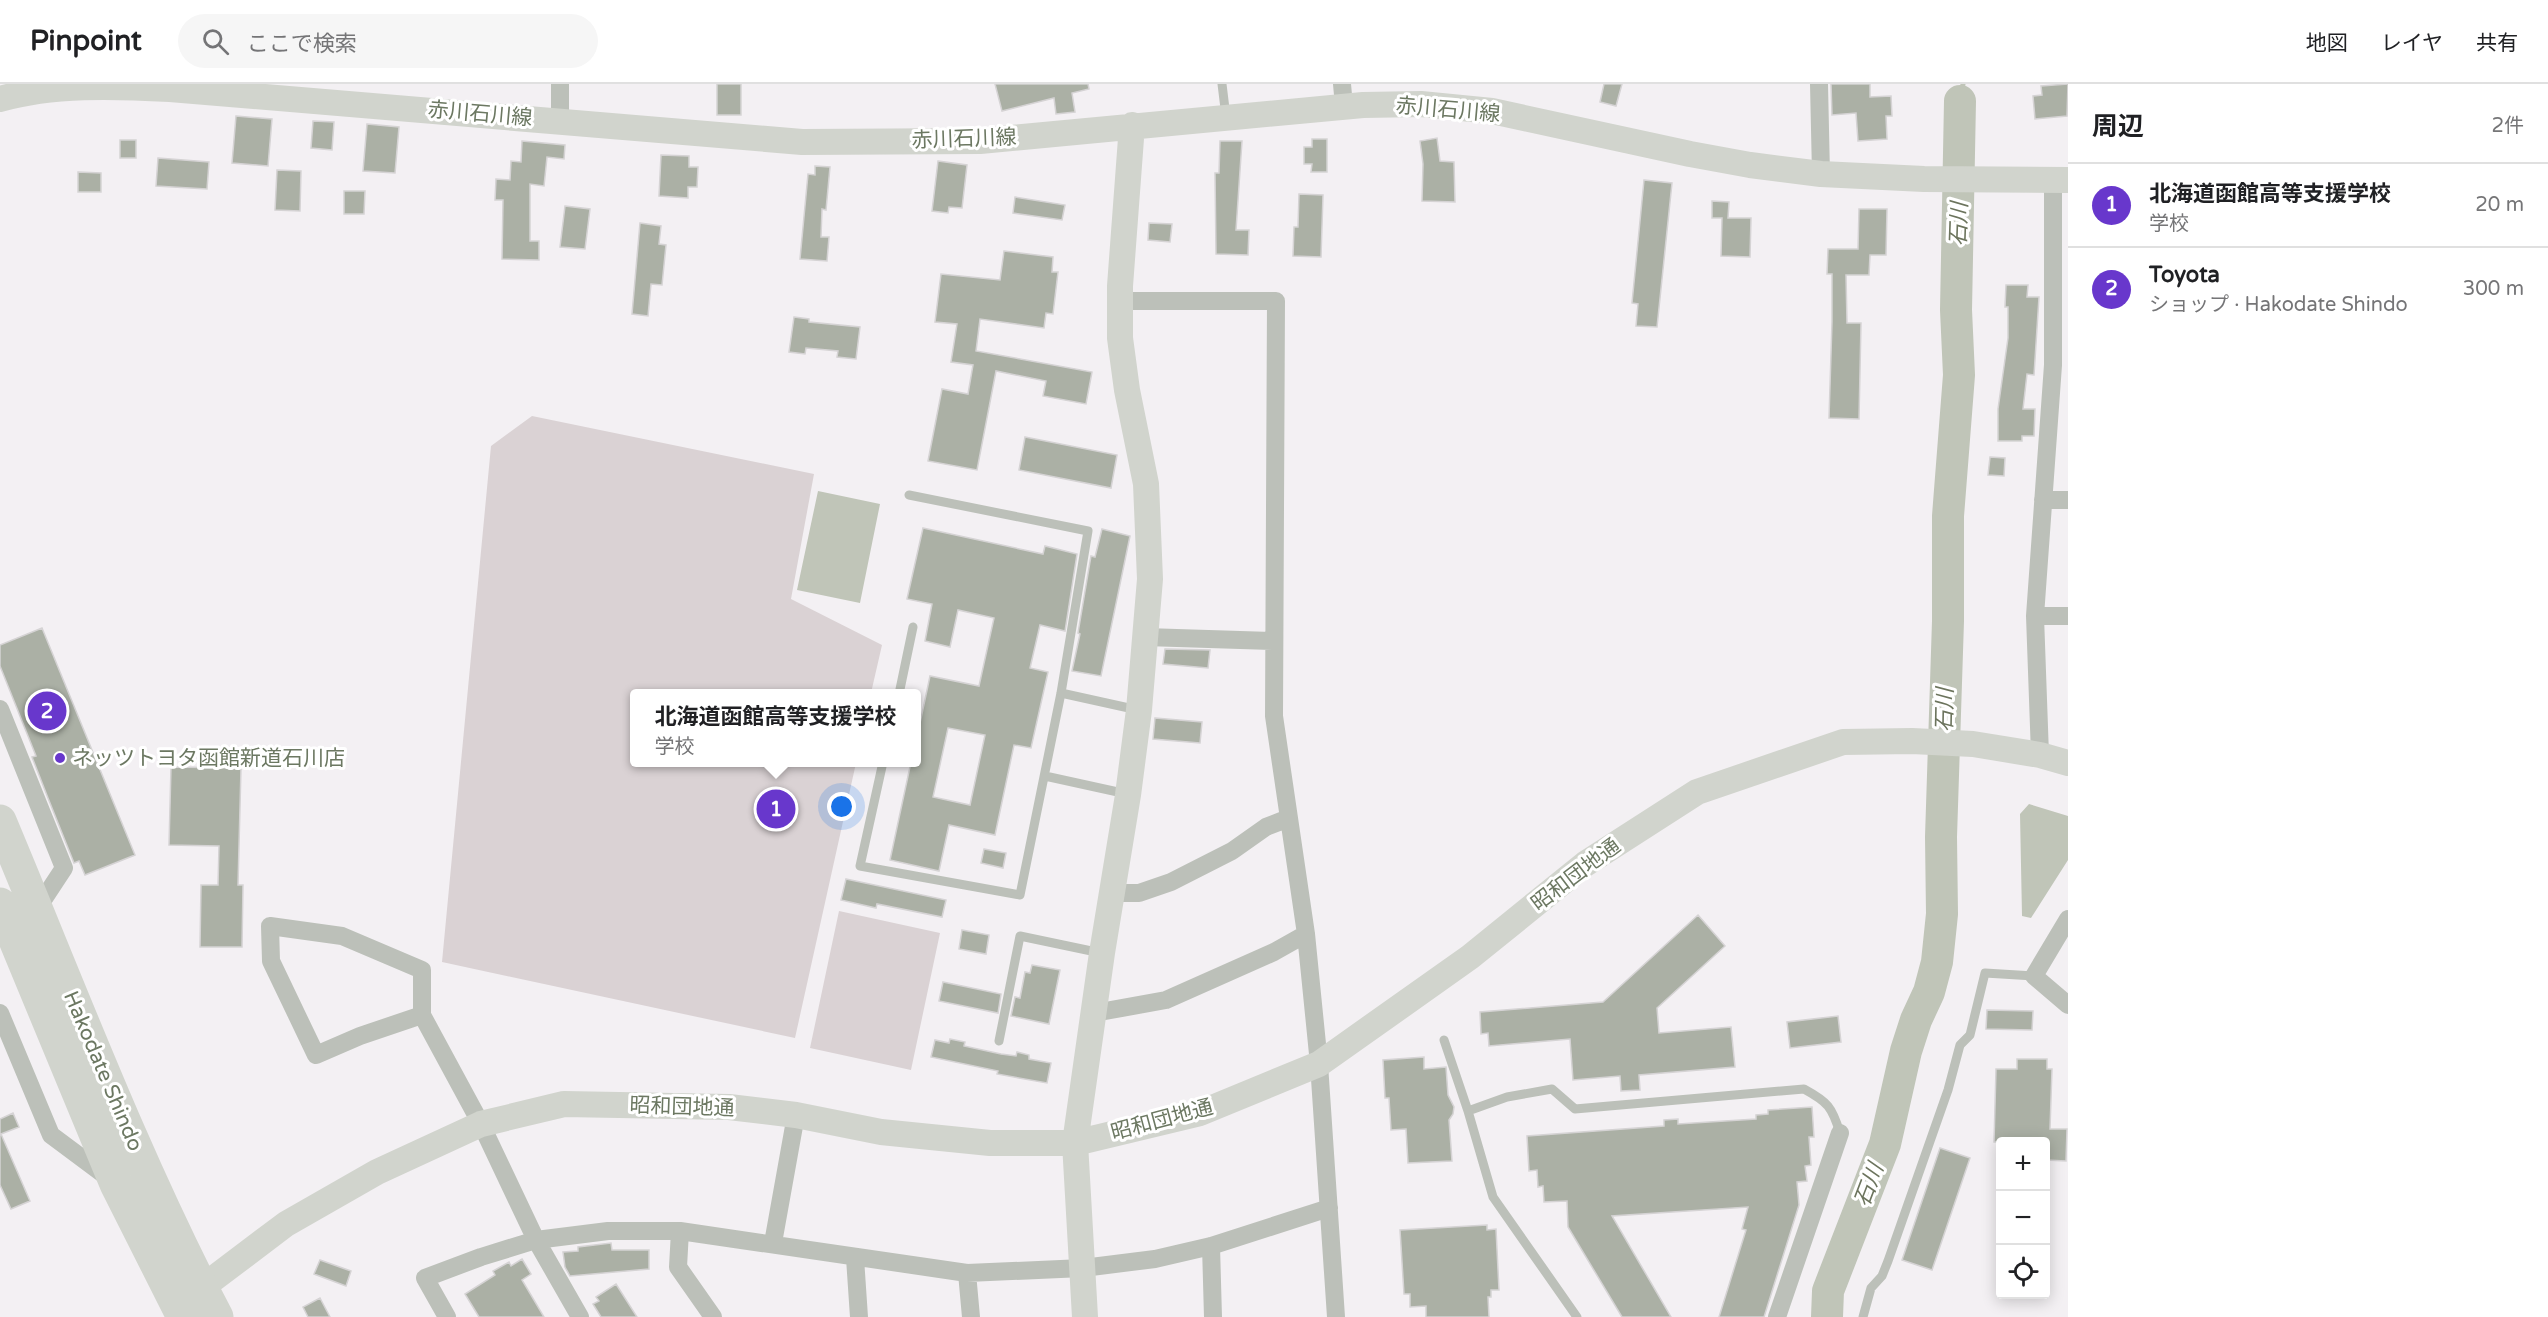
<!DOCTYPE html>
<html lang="ja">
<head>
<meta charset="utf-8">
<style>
	body { margin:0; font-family:"Varela Round","Noto Sans JP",sans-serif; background:#f6f6f6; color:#202124 }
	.controls { position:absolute; right:18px; bottom:18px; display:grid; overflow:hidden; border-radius:6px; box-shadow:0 3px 15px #0003 }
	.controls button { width:54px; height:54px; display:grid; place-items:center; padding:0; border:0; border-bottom:2px solid #e0e0e0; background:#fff; color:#202124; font:30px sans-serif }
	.you { position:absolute; left:842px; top:723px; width:21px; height:21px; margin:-15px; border:4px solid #fff; border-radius:50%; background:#1a73e8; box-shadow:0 0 0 9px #1a73e833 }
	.badge { display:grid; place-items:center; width:39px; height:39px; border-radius:50%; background:#6837cc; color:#fff; font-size:20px; font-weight:700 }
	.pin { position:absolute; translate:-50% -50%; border:3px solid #fff; box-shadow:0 2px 6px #0006 }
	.popup { position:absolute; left:630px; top:605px; width:291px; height:78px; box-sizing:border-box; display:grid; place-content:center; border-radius:6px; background:#fff; filter:drop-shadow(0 2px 4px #0005); font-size:20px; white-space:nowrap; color:#757577 }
	.popup b { font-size:22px; color:#202124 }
	.popup::after { content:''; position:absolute; left:50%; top:100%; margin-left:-12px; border:12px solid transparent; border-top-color:#fff }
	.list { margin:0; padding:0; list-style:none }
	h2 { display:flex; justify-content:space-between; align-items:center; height:78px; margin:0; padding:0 24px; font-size:26px }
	h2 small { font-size:20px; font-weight:400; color:#757577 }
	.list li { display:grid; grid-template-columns:39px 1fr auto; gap:18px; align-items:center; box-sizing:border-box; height:84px; padding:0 24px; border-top:2px solid #e0e0e0 }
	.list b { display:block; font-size:22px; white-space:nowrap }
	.list p { margin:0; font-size:20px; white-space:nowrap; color:#757577 }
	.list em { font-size:20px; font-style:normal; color:#757577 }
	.icon { flex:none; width:33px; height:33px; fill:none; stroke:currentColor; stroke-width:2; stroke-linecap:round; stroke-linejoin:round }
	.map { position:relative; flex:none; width:2068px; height:1233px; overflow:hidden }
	header { display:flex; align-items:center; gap:36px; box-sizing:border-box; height:84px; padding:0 30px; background:#fff; border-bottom:2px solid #e0e0e0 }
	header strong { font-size:28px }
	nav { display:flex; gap:33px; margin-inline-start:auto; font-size:21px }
	.search { width:420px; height:54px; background:#f6f6f6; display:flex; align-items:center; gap:15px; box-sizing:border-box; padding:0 21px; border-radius:33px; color:#757577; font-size:22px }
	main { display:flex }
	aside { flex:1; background:#fff }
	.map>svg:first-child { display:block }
	.green { fill:#dad2d4 }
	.water { fill:#c0c5b8 }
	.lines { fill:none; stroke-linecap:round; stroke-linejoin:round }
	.stream { stroke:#c0c5b8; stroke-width:5 }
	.river { stroke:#c0c5b8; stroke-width:32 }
	.building { fill:#abb0a5; stroke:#d5d3d4; stroke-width:1.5; fill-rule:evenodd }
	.lane { stroke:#bcc0b9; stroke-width:9 }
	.street { stroke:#bcc0b9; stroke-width:18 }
	.secondary { stroke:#d1d4cd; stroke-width:26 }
	.highway { stroke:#d1d4cd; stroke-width:33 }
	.poi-dot { fill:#6837cc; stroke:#fff; stroke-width:2 }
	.labels { text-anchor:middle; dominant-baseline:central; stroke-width:6; stroke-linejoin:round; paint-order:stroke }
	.street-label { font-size:21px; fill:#6c7862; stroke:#fff }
	.poi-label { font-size:21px; fill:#6c7862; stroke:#fff; text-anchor:start }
	.water-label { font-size:22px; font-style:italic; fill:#6c745d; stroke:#fff }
</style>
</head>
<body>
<header>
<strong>Pinpoint</strong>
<div class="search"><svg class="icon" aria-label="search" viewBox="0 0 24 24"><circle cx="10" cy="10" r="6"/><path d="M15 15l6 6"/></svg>ここで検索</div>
<nav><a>地図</a><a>レイヤ</a><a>共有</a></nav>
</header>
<main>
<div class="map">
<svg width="2068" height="1233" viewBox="0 0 2068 1233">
	<rect width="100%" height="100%" fill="#f3f0f3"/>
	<path class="green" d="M532,332L814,390L791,515L882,561L871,609L635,610V678L856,679L795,954L442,878L491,362Z
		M839,827L940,849L911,986L810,964Z"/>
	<path class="water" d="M818,407L880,420L860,519L797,506Z
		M2029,720L2068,732V776L2031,834L2022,832L2020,730Z"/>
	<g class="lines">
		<path class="stream" d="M1960,17L1963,0"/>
		<path class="river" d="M1827,1233L1828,1207L1885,1060L1906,967L1916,936L1929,908L1937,878L1942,830L1941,753L1948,537V432L1959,291L1956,226L1960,17"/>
	</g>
	<path class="building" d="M717,0H741V31H717Z
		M995,0H1088L1089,5L1072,9L1075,28L1056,30L1054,14L1002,27Z
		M1604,0H1622L1616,22L1600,18Z
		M1831,0H1870V13L1891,12L1892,32H1886L1887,55L1858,57L1856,29L1832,31Z
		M2068,0L2067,32L2035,35L2033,12L2042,11L2041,2Z
		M236,32L272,35L268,82L232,79Z
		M313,37L334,38L332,66L311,64Z
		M367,40L399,43L395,89L363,87Z
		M1437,54L1440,77L1454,78L1455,118L1422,117L1423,80L1420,57Z
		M1312,55H1327V88H1311L1312,80H1304V63H1312Z
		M120,56H136V74H120Z
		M522,57L565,61L564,75L547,73L544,102L530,100V157H539V176L502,175L503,116H495L496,95L510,96L511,77L521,78Z
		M1220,57H1242L1236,146H1249L1248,171L1216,170L1215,89H1219Z
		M661,71L689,72V83H698L697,103H688V114L659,112Z
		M158,74L209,78L207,105L156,102Z
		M938,77L967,81L962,124L949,123L948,129L932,127Z
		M815,82L830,83L826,126L822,125L821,153H829L827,177L800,175L808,90L815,91Z
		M277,86L301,87L300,127L275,126Z
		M78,88L101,89V108H78Z
		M1644,96L1672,99L1657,243L1636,242L1638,220L1632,219Z
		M344,107H365L364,130H344Z
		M1299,110L1323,111L1321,173L1293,172L1294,143H1298Z
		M1015,113L1065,121L1062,136L1013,129Z
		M1712,117L1729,118L1728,134H1751L1750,173L1721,172L1722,134H1712Z
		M565,122L590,125L585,165L560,163Z
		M1859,125H1887L1886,171H1870L1869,191H1846L1847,239H1861L1859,335L1829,334L1832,238V190H1827L1828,165H1858Z
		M640,139L661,142L659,160L666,161L662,201L651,200L648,232L632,230Z
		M1149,139L1172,140L1170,158L1148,156Z
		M1004,167L1053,173L1052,188H1058L1053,230L1046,229L1044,244L980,235L976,267L1092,288L1086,320L1043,312L1046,297L996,287L977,386L928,377L942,305L968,310L973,281L951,278L957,240L935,238L941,190L1000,196Z
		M2006,201H2028L2027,213H2039L2034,291L2027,290L2023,325H2035L2034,352H2022V357H1998V325L2008,254V223H2005Z
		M794,233L809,235V238L860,243L856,275L837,273L838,267L806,264L805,270L789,268Z
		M1025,353L1117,371L1111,404L1019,386Z
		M1990,373L2005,374L2004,392L1988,391Z
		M923,444L1043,470L1045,462L1077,470L1065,547L1040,541L1030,584L1048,588L1031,664L1014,661L995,751L949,741L939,787L890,776L911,678H917V653L930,592L979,602L994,534L958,526L950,563L925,557L932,520L907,515ZM948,644L985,651L970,721L933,713Z
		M1102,445L1130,452L1101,592L1072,587L1080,550L1078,549L1091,472L1095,473Z
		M42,544L135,771L85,791L79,777L74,779L48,714L32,673L36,672L0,582V561Z
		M1165,565L1210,566L1208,584L1163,580Z
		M1155,634L1202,638L1200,659L1153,655Z
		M171,683L241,684L238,801H243L242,863H200L201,801H218L219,762L169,761Z
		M984,765L1006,769L1003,784L981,779Z
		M846,795L946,816L942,833L877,820L876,824L841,816Z
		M1698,831L1725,862L1657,924L1659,949L1731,943L1735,983L1639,991L1640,1006L1621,1007L1620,992L1573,996L1570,955L1489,962L1488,949L1481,950L1480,928L1603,918Z
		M962,846L989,851L986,870L959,865Z
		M1032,881L1060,886L1049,940L1011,932L1015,913L1020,914L1025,888L1030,889Z
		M943,898L1001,910L998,929L939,917Z
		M1987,926L2033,927L2032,946L1986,945Z
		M1838,932L1841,958L1790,964L1787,938Z
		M950,955L965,958L964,962L1001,970L1016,972L1017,968L1029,971V975L1051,979L1047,999L997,990L998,987L931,973L935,956L949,959Z
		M1424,973V985L1446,983L1448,1011L1454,1023L1453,1030L1449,1036L1452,1077L1408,1079L1406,1045L1391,1046L1389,1014H1385L1383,976Z
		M2017,975H2047V985H2052L2050,1045H2067L2066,1077L2046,1076V1058H1994L1996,985H2017Z
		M1812,1023L1814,1053H1809L1811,1081L1805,1082L1807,1097L1797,1098L1799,1121L1764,1233H1719L1746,1146L1742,1145L1748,1123L1612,1132L1671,1233H1622L1568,1143L1567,1117L1544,1118L1543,1102L1538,1103L1537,1086L1529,1087L1527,1052L1664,1042V1036L1678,1035V1040L1756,1035V1031L1768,1030V1026Z
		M13,1029L19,1043L1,1050L30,1117L11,1125L0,1101V1035Z
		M1940,1064L1970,1074L1932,1186L1902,1176Z
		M1487,1141V1146L1496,1145L1499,1206H1491V1213H1488L1489,1233H1426V1222L1410,1223V1210H1404L1400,1146Z
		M611,1159L612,1166H649V1185L570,1192L565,1183L563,1168L578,1167V1163Z
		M522,1175L531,1190L522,1196L544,1233H479L465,1210L495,1191L493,1187L509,1178L511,1182Z
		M320,1176L351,1187L346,1202L314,1190Z
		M616,1200L637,1233H601L593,1220L599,1217L596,1213Z
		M320,1214L330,1233H308L303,1223Z"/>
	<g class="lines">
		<path class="lane" d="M1222,0L1226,33
			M1061,609L1138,626
			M899,610L913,543
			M883,678L860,782L1020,811L1061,609L1088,447L909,411
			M1045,692L1127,710
			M1444,956L1468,1027L1493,1113L1577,1233
			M999,957L1020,852L1101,869
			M1468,1027L1507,1013L1552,1005L1575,1025L1804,1005C1828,1018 1832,1023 1840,1049
			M1863,1233L1871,1204L1882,1192L1888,1177L1948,1006L1960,961L1970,951L1985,889L2034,892"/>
		<path class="street" d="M560,0V36
			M1342,0L1344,22
			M1819,0L1821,90
			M1120,217H1276L1274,632L1306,850L1319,980L1336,1233
			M2043,416H2068
			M2035,532H2068
			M1145,553L1273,557
			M0,625L64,784L37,825
			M2040,671L2035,532L2053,281V95
			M1112,809H1139L1171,798L1232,767L1266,743L1289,734
			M2068,835L2034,892L2068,921
			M0,929L51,1051L110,1095
			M1094,929L1166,916L1274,868L1306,850
			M422,931L360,952L316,971L271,877L270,842L342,852L422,886V931L481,1040L536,1156L580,1233
			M680,1147L678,1183L713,1233
			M773,1159L796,1031
			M1211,1162L1213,1233
			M855,1174L859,1233
			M967,1189L971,1233
			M447,1233L425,1194L481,1173L536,1156L608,1147H680L967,1189L1083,1184L1155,1175L1211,1162L1329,1124
			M1777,1233L1840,1049"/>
		<path class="secondary" d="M0,15C53,0 114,2 170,5L802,58L980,57L1363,21L1421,20L1492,27L1690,70L1750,81L1821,90L1924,95L2068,96
			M188,1214L286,1140L377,1088L481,1040L564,1020L729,1023L796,1031L881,1048L990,1059H1075L1200,1029L1319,980L1470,873L1585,780L1697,708L1843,658L1912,657L1973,660L2040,671L2068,679
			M1085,1233L1075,1059L1102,869L1128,711L1139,626L1150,495L1146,400L1127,306L1120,254V202L1132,41"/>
		<path class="highway" d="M0,737C70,904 133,1073 217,1233
			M0,820L116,1100L183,1233"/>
	</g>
	<circle class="poi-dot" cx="60" cy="674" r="6"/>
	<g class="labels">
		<g class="street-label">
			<text transform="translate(1448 26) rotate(5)">赤川石川線</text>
			<text transform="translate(480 30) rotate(5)">赤川石川線</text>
			<text transform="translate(964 55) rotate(-2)">赤川石川線</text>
			<text transform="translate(1576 791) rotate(-37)">昭和団地通</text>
			<text transform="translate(103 987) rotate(67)">Hakodate Shindo</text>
			<text transform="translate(682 1023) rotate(2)">昭和団地通</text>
			<text transform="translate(1162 1036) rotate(-15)">昭和団地通</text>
		</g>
		<g class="poi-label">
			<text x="72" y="674">ネッツトヨタ函館新道石川店</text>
		</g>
		<g class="water-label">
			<text transform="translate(1959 140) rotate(-88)">石川</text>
			<text transform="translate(1945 626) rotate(-89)">石川</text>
			<text transform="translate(1869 1101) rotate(-69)">石川</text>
		</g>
	</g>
</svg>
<div class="controls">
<button>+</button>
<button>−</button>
<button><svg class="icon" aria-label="locate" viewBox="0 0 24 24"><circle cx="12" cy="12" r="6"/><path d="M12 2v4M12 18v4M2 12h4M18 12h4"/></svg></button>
</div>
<div class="you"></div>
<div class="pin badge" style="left:776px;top:725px">1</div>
<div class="popup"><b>北海道函館高等支援学校</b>学校</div>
<div class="pin badge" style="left:47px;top:627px">2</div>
</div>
<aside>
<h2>周辺<small>2件</small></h2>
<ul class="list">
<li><span class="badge">1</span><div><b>北海道函館高等支援学校</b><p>学校</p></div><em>20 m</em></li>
<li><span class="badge">2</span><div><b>Toyota</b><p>ショップ · Hakodate Shindo</p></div><em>300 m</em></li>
</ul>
</aside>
</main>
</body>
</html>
